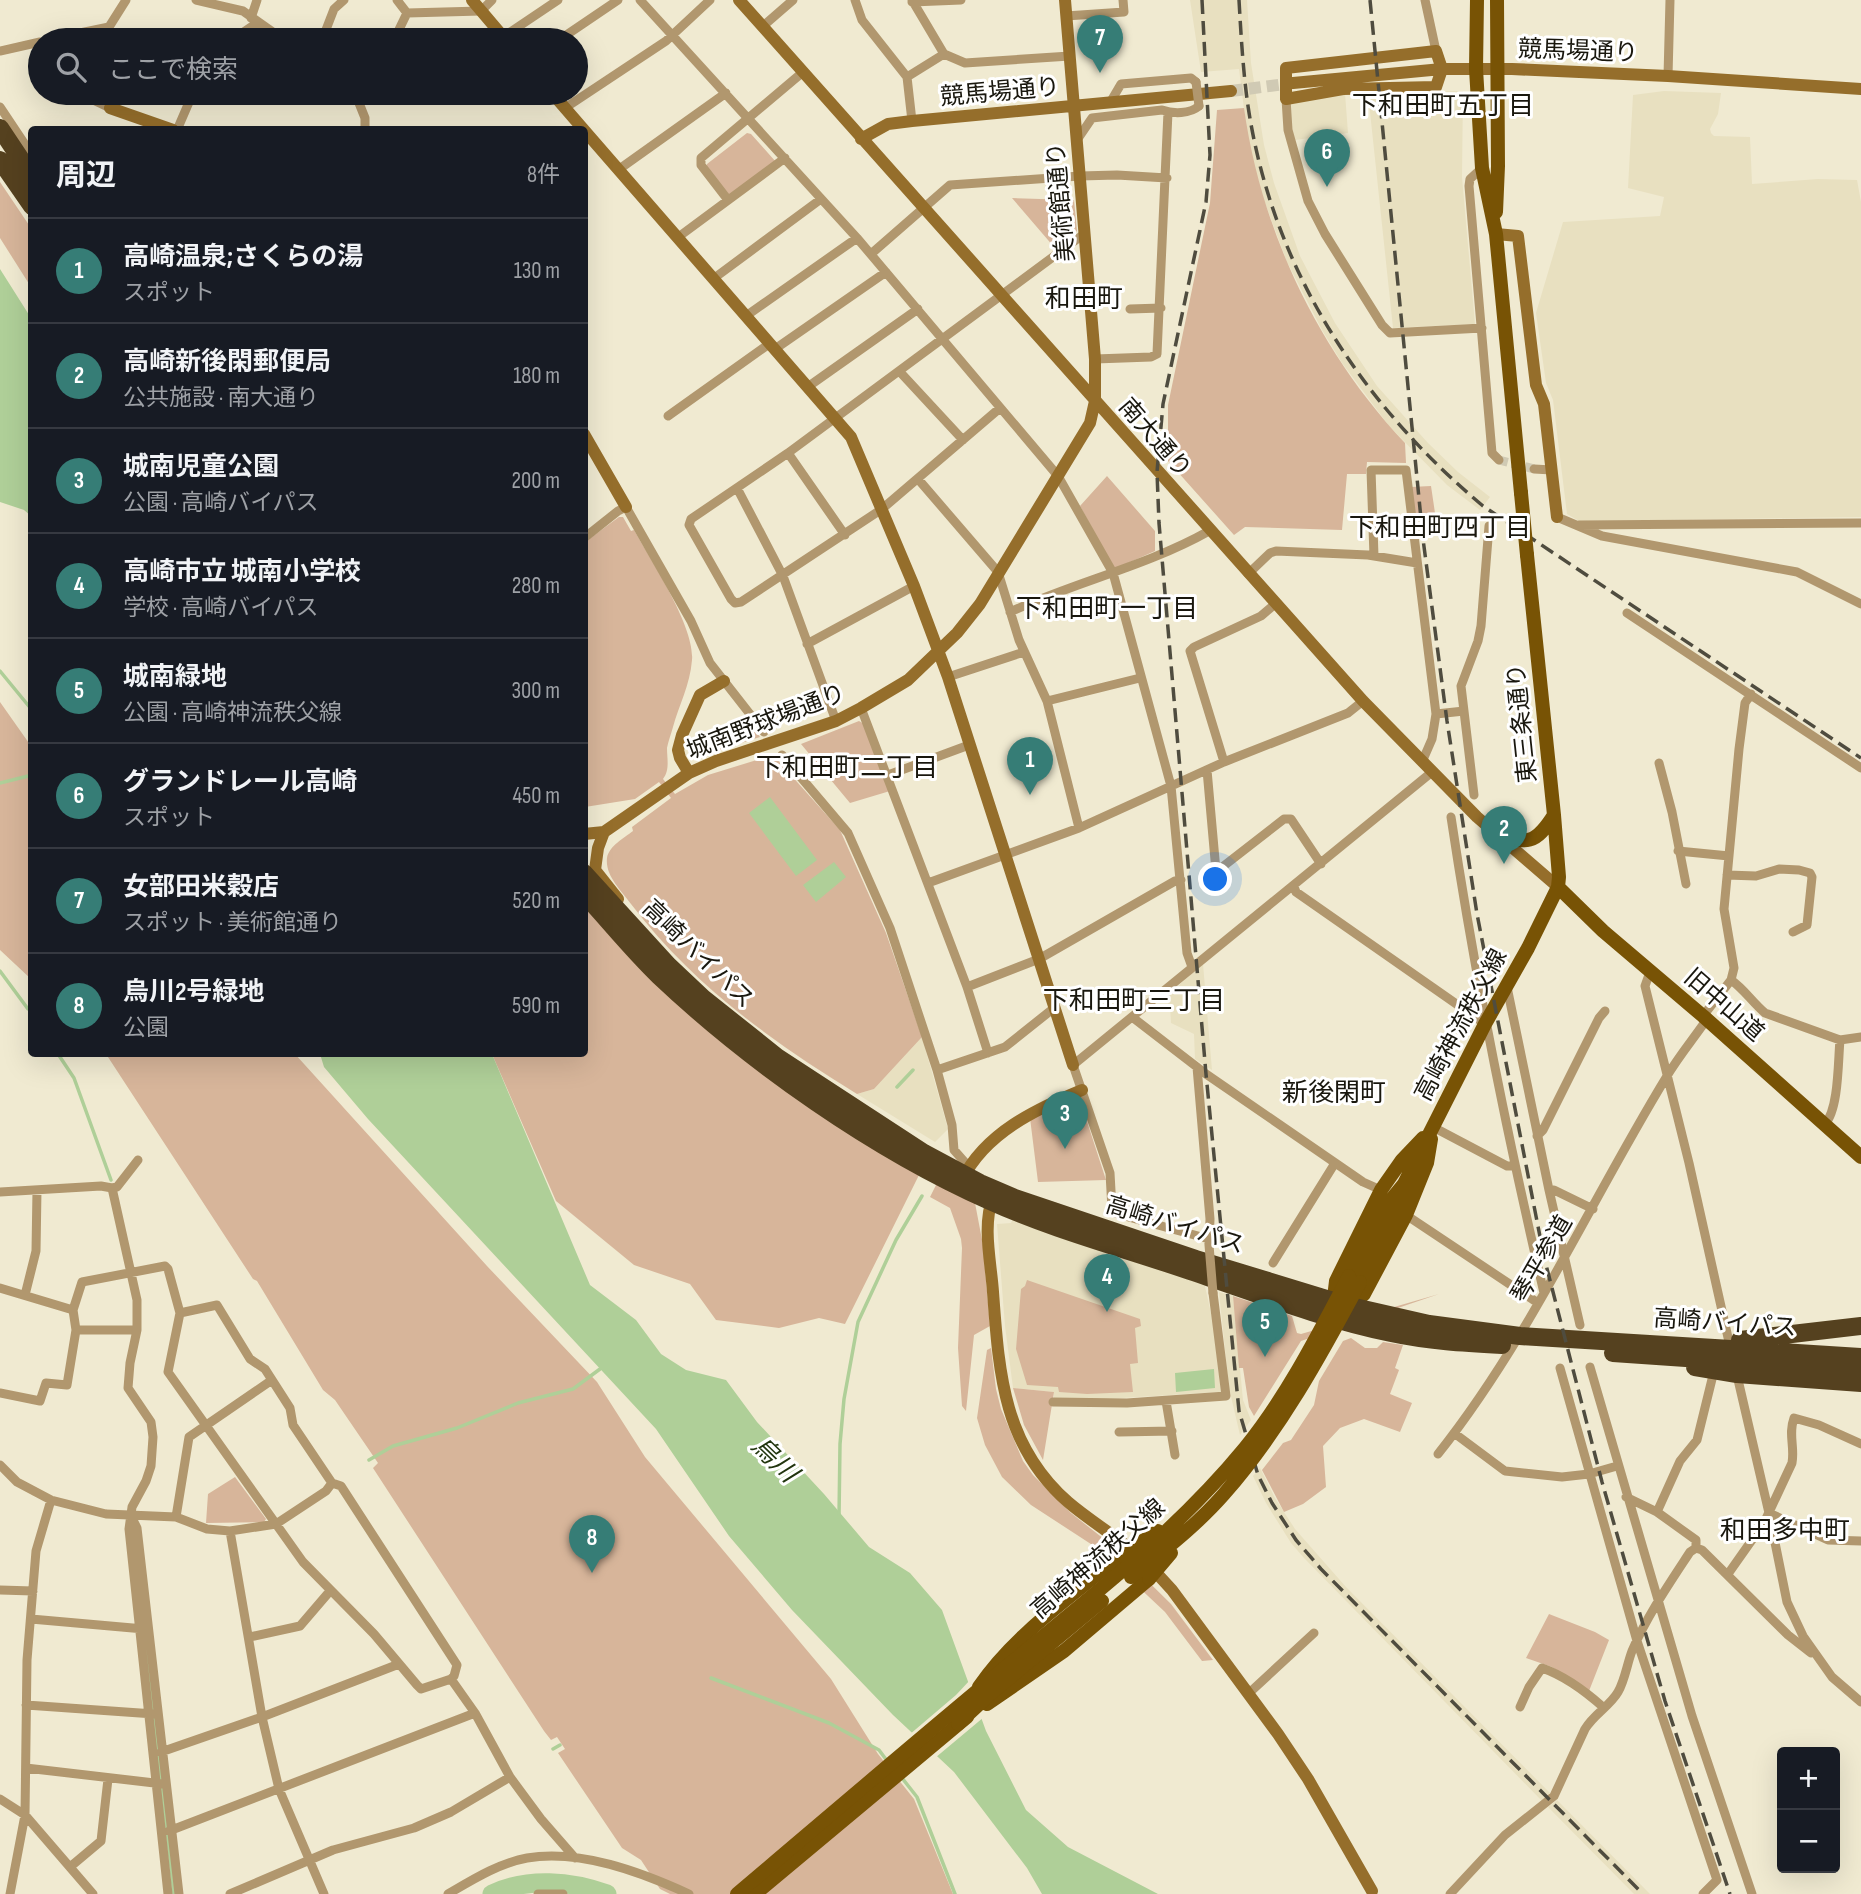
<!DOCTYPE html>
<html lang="ja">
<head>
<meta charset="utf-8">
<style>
	body { margin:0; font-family:"Sofia Sans Condensed","Noto Sans JP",sans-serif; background:#242831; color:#f1f3f6 }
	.controls { position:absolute; right:21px; bottom:21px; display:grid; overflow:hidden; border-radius:7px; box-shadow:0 7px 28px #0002 }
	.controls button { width:63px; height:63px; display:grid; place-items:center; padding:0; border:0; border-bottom:2px solid #363941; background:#171b24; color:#f1f3f6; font:35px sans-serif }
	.you { position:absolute; left:1216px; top:880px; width:24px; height:24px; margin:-18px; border:5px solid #fff; border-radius:50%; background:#1a73e8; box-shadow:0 0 0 10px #1a73e833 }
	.badge { display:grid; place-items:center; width:46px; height:46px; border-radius:50%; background:#367d76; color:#fff; font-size:23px; font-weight:700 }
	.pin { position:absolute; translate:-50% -58px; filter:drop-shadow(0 2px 4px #0008) }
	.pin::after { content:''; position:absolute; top:37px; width:24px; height:21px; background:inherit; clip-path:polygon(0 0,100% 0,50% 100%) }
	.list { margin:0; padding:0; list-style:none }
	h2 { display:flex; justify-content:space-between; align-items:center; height:91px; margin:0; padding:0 28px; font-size:30px }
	h2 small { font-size:23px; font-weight:400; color:#9ea1a6 }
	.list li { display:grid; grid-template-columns:46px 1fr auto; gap:21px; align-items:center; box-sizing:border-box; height:105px; padding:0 28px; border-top:2px solid #363941 }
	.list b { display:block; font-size:26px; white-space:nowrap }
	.list p { margin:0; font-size:23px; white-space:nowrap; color:#9ea1a6 }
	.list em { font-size:23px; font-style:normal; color:#9ea1a6 }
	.icon { flex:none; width:38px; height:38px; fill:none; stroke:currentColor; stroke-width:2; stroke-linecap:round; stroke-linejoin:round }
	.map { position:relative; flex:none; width:1861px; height:1894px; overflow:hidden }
	.search { position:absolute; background:#171b24; box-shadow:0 7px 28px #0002; left:28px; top:28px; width:560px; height:77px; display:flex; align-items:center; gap:18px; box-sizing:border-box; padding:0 24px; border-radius:38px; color:#9ea1a6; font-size:26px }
	.panel { position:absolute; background:#171b24; box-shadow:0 7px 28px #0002; left:28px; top:126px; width:560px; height:931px; border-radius:7px }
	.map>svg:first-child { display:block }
	.built { fill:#e8e0c0 }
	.green { fill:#d7b59a }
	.water { fill:#afcf98 }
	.pier { fill:#f0ead1 }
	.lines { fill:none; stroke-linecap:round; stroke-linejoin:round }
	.stream { stroke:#afcf98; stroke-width:3.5 }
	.river { stroke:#afcf98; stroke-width:19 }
	.street-tunnel { stroke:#d0cab4; stroke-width:9; stroke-dasharray:9 4.5; stroke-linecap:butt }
	.secondary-tunnel { stroke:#d0cab4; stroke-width:12; stroke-dasharray:12 6; stroke-linecap:butt }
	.street { stroke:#b1976e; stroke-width:9 }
	.secondary { stroke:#956e2b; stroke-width:12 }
	.primary { stroke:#785305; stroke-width:14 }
	.highway { stroke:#55411f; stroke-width:18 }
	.rail { stroke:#4f4c3f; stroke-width:3.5; stroke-dasharray:14 7; stroke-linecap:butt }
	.street-bridge { stroke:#b1976e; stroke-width:9 }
	.primary-bridge { stroke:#785305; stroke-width:14 }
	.labels { text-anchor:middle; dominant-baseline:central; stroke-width:6; stroke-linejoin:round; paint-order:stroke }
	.street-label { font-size:24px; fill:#19170e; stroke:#fff }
	.neighbourhood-label { font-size:26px; fill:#19170e; stroke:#fff }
	.water-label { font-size:26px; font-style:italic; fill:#21350e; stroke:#fff }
</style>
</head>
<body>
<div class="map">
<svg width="1861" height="1894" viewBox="0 0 1861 1894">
	<rect width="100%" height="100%" fill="#f0ead1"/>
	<path class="built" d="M1190,0H1247L1251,63L1264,145L1274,183L1300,256L1335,323L1377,386L1428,443L1458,472L1490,497L1480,510L1447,485L1389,426L1342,363L1322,330L1287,262L1259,187L1249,149L1239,69L1201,72Z
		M1463,91L1462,177L1475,324L1393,328L1368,93Z
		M1664,91L1721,93L1718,114L1710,129L1711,133L1714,136L1750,137L1752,184L1818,179L1857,180L1861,202V517L1579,521L1567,514L1553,400L1546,383L1536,313L1563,222L1660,216L1664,197L1628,188L1633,95Z
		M1345,93L1348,133L1295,140L1291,129L1290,102Z
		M1203,964L1212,1070L1195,1059L1194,1034L1171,1023L1170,1006L1164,998Z
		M922,1037L948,1129L935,1142L857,1094L874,1089Z
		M1013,1217L1204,1282L1213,1322L1221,1392L1088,1400L1054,1398V1392L1013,1388L1005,1326L997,1224L1011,1223Z
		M1219,1292L1233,1296L1243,1400L1251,1420L1240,1435L1229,1388Z
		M1260,1468L1275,1498L1295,1529L1346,1587L1551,1794L1542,1801L1304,1558L1291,1543L1266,1503L1253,1476Z
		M1557,1800L1650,1894H1634L1548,1807Z"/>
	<path class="green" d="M1244,108C1261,231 1319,352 1405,443L1406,463L1367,462L1366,474H1347L1342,530L1245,527L1234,535L1168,461V405L1210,203L1217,110Z
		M747,133L751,134L776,162L730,196L707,169V164Z
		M0,182L31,228V287L0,238Z
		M1012,198L1074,200L1077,231L1054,247Z
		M1107,476L1155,531V551L1119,567H1113L1080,506Z
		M1431,486L1435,513L1414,515L1411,487Z
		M619,517H623L631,531L634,530C651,560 695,627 692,660C690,685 679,705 673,727C671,734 668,742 667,748C667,759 670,770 663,779L675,794L708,775L773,755L840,830L886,933L922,1037L874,1089L857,1094C770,1040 694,986 631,904C621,890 605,876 607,858C609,846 624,838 633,831L632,827L671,798L659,782L635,799L585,807V542Z
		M0,702L31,746V979L0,950Z
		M859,721L864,724L890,791L850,803L801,744Z
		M752,726L760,737L694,758Z
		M585,904L920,1173L845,1324L819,1318L779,1328L716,1320L690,1284L634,1265L556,1201L492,1054H584Z
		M106,1054H295L487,1266L597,1382L645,1457L831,1679L878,1754L914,1799L953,1894H670L660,1889L641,1860L622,1848L558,1753L565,1749L557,1737L551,1740L544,1731L373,1468L378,1463L335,1400L323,1390L257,1281L253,1279Z
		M1075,1100L1081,1103L1106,1180L1038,1182L1030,1118Z
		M937,1183L975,1203L983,1245L990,1326L974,1335L966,1411L962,1406L958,1348L962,1248L961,1239L950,1208L930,1197Z
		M1027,1280L1140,1319L1141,1326L1135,1328L1138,1363L1130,1364L1133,1392L1087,1394L1059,1392L1058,1387L1027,1385L1016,1349L1021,1289L1025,1286Z
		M1439,1294L1301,1341L1254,1416L1249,1407L1243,1368H1239L1233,1296L1292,1316L1297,1333L1301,1334Z
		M1351,1338L1365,1348H1377L1383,1342L1403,1345L1395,1368L1399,1370L1390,1394L1412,1403L1400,1432L1364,1419L1340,1428L1323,1446L1326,1487L1303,1504L1284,1512L1262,1470L1283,1443L1291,1440L1314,1405L1319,1381L1343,1341Z
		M991,1348L996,1389L1001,1409L1023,1461L1033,1475L1071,1513L1109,1543L1171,1604L1213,1660L1202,1661L1165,1612L1097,1548L1031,1505L1002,1477L985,1445L977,1418L987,1350Z
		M1013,1388L1054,1392L1043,1460L1024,1425Z
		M235,1477L266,1519L264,1522L206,1523L208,1494Z
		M1549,1614L1595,1632L1609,1640L1589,1691L1552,1667L1526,1658Z"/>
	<path class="water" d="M0,269L31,318V516L24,510L0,502Z
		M770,797L817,860L796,876L749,813Z
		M834,862L846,877L816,902L803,885Z
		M320,1054H492L590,1285L636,1320L661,1354L686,1370L726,1380L757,1422L824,1494L869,1547L910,1573L942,1610L986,1731L1026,1810L1068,1847L1158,1894H1042L1027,1868L954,1772L893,1715L792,1610L729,1536L656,1429L368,1119L324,1067Z
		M1214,1369L1215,1388L1176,1392L1175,1373Z"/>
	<path class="pier" d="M971,1679L984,1717L935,1758L909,1735L956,1695Z"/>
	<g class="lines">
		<path class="stream" d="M0,671L32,710
			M0,783L32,775
			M0,971L28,1009
			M58,1054L74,1078L111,1180
			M897,1087L913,1070
			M369,1460L393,1446L457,1428L518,1403L573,1389L600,1369
			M839,1517L840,1444L844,1399L858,1322L896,1240L922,1196
			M147,1652L174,1894
			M711,1678L829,1723L879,1750L888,1762
			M553,1749L560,1745
			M902,1778L917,1797L955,1894"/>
		<path class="river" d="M492,1894C528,1877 571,1881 607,1894"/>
		<path class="street-tunnel" d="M1499,460L1534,469"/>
		<path class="secondary-tunnel" d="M1231,91L1293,83"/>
		<path class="street" d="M196,0L243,11L284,40
			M397,0L407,13
			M640,0L857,238L1058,476L1113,573L1171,786L1187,953L1192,967
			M855,0L862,20L907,77L912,121
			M912,0L944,54L965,63L1070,56
			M1425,0L1436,51
			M912,2L961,0
			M1066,16L1124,12L1123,0
			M251,18L257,0
			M763,26L793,0
			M503,37L558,0
			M46,40L109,27
			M106,40L109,27L126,0
			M232,40L257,23
			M322,40L334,9L344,0
			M394,40L407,13L481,11L492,0
			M559,40L618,0
			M0,51L40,42
			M1668,76L1670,0
			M907,77L944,54
			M90,93L91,99L110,108
			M355,93L365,118V130
			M1286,99L1288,130L1308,201L1325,234L1382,325L1390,333L1482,328
			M1111,101L1121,84L1191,78L1196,82
			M0,107L32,155
			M565,108L666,41L710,0
			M177,130L193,93
			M1077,140L1092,118L1162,110C1173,114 1190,114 1199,106
			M1482,168L1470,179L1469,186L1492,453L1499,460
			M618,170L726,93
			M728,200L701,165V158L803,72
			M677,238L785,158
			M871,254L950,185L1080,176L1117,175L1167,178
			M713,279L821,199
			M1130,309L1161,308
			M746,316L857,238
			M775,349L886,272
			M1095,359L1151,357L1157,354L1168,112
			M900,372L963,440
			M809,386L918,309
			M1000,408L882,509L741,602L735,603L731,599L689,525L691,519L788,453L1084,234
			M668,416L769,344
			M788,453L845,535
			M1534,469L1552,470
			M918,479L998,572L1019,640L1047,701L1079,828
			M737,488L783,576L836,721
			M1557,517L1602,536L1797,572L1861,604
			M1579,525L1861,523
			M584,538L618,511L626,507L691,621L710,663L764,732
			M1374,556L1371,470H1406L1436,714L1432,739L1422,762
			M1248,574L1270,553L1276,551L1368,555L1417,563
			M1010,612C1075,582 1147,566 1209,531
			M1627,613L1861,768
			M807,644L914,586
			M948,677L1024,652
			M1047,701L1140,678
			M861,708L967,987L988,1053
			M1436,714L1464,711
			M782,755L848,833L890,928L937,1070L952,1125L954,1150L969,1167
			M1224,762L1190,651L1194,647L1261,616L1275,604
			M1659,763L1672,812L1686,884
			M1207,770L1216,871
			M888,775L969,745
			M1474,795L1461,686L1478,641L1481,626L1489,526
			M1451,817C1475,977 1507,1135 1544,1293
			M1678,851L1729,856
			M1727,875L1756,876L1779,869L1799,870L1810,873L1812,877L1807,925L1793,932
			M1203,882L1284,819H1291L1321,864
			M928,883L1079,828L1224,762L1348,713L1363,701
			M1294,887L1296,892L1485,1024
			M1650,972L1645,986L1689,1163L1731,1351
			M1731,980C1744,989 1752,1002 1765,1013L1840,1040L1861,1037
			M967,987L1039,959L1175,881L1181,880
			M1507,987L1549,1190L1580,1325
			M1703,1016L1731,980L1734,968L1724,909L1739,749L1745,703L1751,694
			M1132,1017L1206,1074L1363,1182L1381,1190
			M1197,1067L1210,1219L1209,1243
			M937,1070L1005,1047L1054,1008
			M1825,1124C1839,1109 1838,1060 1840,1040
			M1433,1127L1507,1166H1514
			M1537,1136L1543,1130L1599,1018L1605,1011
			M112,1188L117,1187L138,1160
			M1549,1190H1554L1593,1209
			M0,1192L101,1186L112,1188L137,1300V1330L130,1363L128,1388L151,1422L153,1437L151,1466L146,1481L132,1507L129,1529L168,1894
			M1406,1215L1538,1303
			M1209,1239L1114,1213L1112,1209L1110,1173L1073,1065L1432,772
			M1273,1263L1335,1163
			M0,1288L73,1310L82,1282L165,1266L168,1269L180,1313L168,1372L303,1562L374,1634L417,1685L421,1689L451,1679L454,1676L457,1665L341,1486L332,1483L293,1425L290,1408L265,1369L250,1359L217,1305L180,1313
			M25,1295L36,1251L37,1190
			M76,1330H137
			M1590,1367L1692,1716L1752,1894
			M1560,1368L1637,1641L1717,1880L1703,1894
			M1736,1371L1769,1513L1787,1602L1803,1636L1832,1677L1861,1702
			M0,1393L40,1401L46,1383L67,1385L76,1330L73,1310
			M1166,1401L1175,1455
			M1053,1402L1127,1403L1226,1396L1213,1293
			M1119,1432L1172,1431
			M1454,1433L1505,1471L1562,1477L1589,1474L1617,1466
			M1438,1454C1530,1338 1590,1202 1667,1076C1679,1056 1694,1038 1707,1019
			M0,1465L17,1482L51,1500L106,1514L176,1517L207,1529L230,1531L276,1524L326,1491L332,1483
			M1626,1497L1657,1512L1696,1540V1548
			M1657,1512L1680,1461L1697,1440L1714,1371
			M1769,1513L1828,1540L1861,1541
			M131,1516L137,1528L179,1894
			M176,1517L189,1437L272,1380
			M230,1531L262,1717L279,1789L324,1894
			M1728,1574L1764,1523L1792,1463C1795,1447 1788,1434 1794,1418L1819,1425L1861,1444
			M0,1590L33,1591
			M31,1619L144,1629
			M250,1637L300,1626L330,1591
			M451,1679L475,1713L510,1777L541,1819L575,1858
			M1248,1694L1314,1633
			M26,1705L154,1714
			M1520,1707L1529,1687L1542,1668C1565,1676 1585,1691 1603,1707
			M161,1752L262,1717L399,1664
			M26,1768L163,1784
			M0,1799L25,1815L93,1894
			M169,1831L475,1713
			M70,1867L101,1841L108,1779
			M10,1894L25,1815L27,1660L36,1551L51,1500
			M230,1894L333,1850L414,1828L451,1812L510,1777
			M448,1894C472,1880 499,1863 527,1858C580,1849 641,1872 689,1894
			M538,1894H563
			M1450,1894L1505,1835L1554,1796L1585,1729C1594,1714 1610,1706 1618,1692C1625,1680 1627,1664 1632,1651C1647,1616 1669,1584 1690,1552L1696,1548L1702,1550L1788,1635L1811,1653"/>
		<path class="secondary" d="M472,0L506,40
			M739,0L1363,701L1477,817L1558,887
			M1436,51L1442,69L1436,87L1343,89L1286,99V68Z
			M1293,83L1442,69H1512L1668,76L1861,89
			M552,93L584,130
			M110,108L173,130
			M584,130L851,437L914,586L948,677L1073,1065
			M861,139L888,124L912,121L1231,91
			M1496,234L1518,236L1536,385L1544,404L1557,517
			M584,434L626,507
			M689,773L680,758L678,750L682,735L700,695L724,681
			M604,832L598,848L595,870L618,899
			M584,834L604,832L689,773L716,761L836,721L861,708L908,680L957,633L980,604L1090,423L1095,401V359L1065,0
			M962,1180C985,1133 1036,1109 1082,1090
			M993,1197C982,1226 991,1262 993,1292C999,1373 1003,1445 1068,1502C1090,1521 1115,1535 1136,1554
			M1150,1566L1172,1590L1278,1734L1308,1779L1372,1891"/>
		<path class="primary" d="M1477,0L1476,69L1482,168L1496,234L1521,493
			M1496,212L1498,166L1497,0
			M1495,834C1528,844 1535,845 1554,815
			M1558,887L1603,931L1703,1016L1861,1157
			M1349,1276L1386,1206L1404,1184L1485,1024L1528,948L1558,887L1559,877L1554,815L1527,555
			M1362,1278L1396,1211L1403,1189
			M1333,1306L1336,1281L1381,1190L1402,1160L1423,1138
			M1346,1309L1364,1294L1406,1215L1427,1163L1431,1139
			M979,1687C1015,1634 1072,1596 1121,1555
			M987,1704L1064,1651L1149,1579
			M755,1894L967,1717"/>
		<path class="highway" d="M0,128L32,176
			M0,160L32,206
			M584,873L668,965L703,998L777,1057L924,1153L980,1183L1015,1198L1196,1259L1350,1306L1429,1324L1520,1336L1861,1357
			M584,894C609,921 633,951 659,976C751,1063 875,1150 990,1201C1054,1230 1123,1248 1190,1271C1256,1293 1323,1319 1391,1333C1428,1341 1465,1343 1502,1345
			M1740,1340L1861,1326
			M1613,1353L1861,1370
			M1695,1367L1737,1374L1861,1383"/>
		<path class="rail" d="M1202,0L1210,155L1206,202L1163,404L1157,472L1159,523L1206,1074L1239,1411L1258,1475L1272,1503L1296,1540L1321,1569L1643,1894
			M1239,0C1241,35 1243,71 1248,106C1272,267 1360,403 1483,506L1861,758
			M1370,0L1423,539L1447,721L1477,914L1544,1257L1602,1482L1665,1701L1730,1894"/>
		<path class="street-bridge" d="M1196,82L1199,106
			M1209,1245L1213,1293"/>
		<path class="primary-bridge" d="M1521,493L1527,555
			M1121,1555L1158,1531
			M1131,1577C1163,1551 1197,1525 1224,1494C1280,1430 1320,1357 1360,1282
			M1149,1579L1171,1553
			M958,1724L990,1694L1102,1601
			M737,1894C828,1817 919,1739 1012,1662C1094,1594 1176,1532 1245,1448C1287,1396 1318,1335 1349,1276"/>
	</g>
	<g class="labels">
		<g class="street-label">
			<text transform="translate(1578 51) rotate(2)">競馬場通り</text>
			<text transform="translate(1000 92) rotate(-5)">競馬場通り</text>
			<text transform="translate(1061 202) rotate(-95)">美術館通り</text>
			<text transform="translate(1155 438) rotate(49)">南大通り</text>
			<text transform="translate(766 722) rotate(-21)">城南野球場通り</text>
			<text transform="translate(1522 723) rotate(-96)">東三条通り</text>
			<text transform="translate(698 954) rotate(44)">高崎バイパス</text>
			<text transform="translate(1724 1005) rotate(41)">旧中山道</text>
			<text transform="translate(1461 1025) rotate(-62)">高崎神流秩父線</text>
			<text transform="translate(1175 1225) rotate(17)">高崎バイパス</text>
			<text transform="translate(1542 1259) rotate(-60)">琴平参道</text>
			<text transform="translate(1725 1323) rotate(4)">高崎バイパス</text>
			<text transform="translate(1098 1559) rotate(-41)">高崎神流秩父線</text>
		</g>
		<g class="neighbourhood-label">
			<text x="1443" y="106">下和田町五丁目</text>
			<text x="1084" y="299">和田町</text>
			<text x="1440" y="528">下和田町四丁目</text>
			<text x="1107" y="609">下和田町一丁目</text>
			<text x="847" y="768">下和田町二丁目</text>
			<text x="1134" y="1001">下和田町三丁目</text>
			<text x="1334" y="1093">新後閑町</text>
			<text x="1785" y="1531">和田多中町</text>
		</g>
		<g class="water-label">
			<text transform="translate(774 1460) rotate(44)">烏川</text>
		</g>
	</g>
</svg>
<div class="controls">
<button>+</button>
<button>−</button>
</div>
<div class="you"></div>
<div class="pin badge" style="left:1030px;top:795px">1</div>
<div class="pin badge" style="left:1504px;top:864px">2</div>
<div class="pin badge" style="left:1065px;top:1149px">3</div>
<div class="pin badge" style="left:1107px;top:1312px">4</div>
<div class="pin badge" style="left:1265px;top:1357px">5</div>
<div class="pin badge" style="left:1327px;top:187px">6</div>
<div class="pin badge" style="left:1100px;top:73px">7</div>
<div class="pin badge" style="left:592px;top:1573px">8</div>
<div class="search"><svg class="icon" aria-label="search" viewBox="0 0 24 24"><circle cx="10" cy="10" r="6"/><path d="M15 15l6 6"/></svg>ここで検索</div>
<section class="panel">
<h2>周辺<small>8件</small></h2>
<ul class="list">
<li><span class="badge">1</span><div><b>高崎温泉;さくらの湯</b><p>スポット</p></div><em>130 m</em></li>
<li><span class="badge">2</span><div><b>高崎新後閑郵便局</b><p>公共施設 · 南大通り</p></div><em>180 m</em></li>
<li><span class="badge">3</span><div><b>城南児童公園</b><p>公園 · 高崎バイパス</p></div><em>200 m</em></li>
<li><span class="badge">4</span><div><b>高崎市立 城南小学校</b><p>学校 · 高崎バイパス</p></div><em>280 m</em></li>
<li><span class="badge">5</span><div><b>城南緑地</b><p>公園 · 高崎神流秩父線</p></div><em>300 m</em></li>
<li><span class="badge">6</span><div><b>グランドレール高崎</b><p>スポット</p></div><em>450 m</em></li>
<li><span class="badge">7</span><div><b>女部田米穀店</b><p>スポット · 美術館通り</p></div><em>520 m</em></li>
<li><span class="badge">8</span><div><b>烏川2号緑地</b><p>公園</p></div><em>590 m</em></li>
</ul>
</section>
</div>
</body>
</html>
